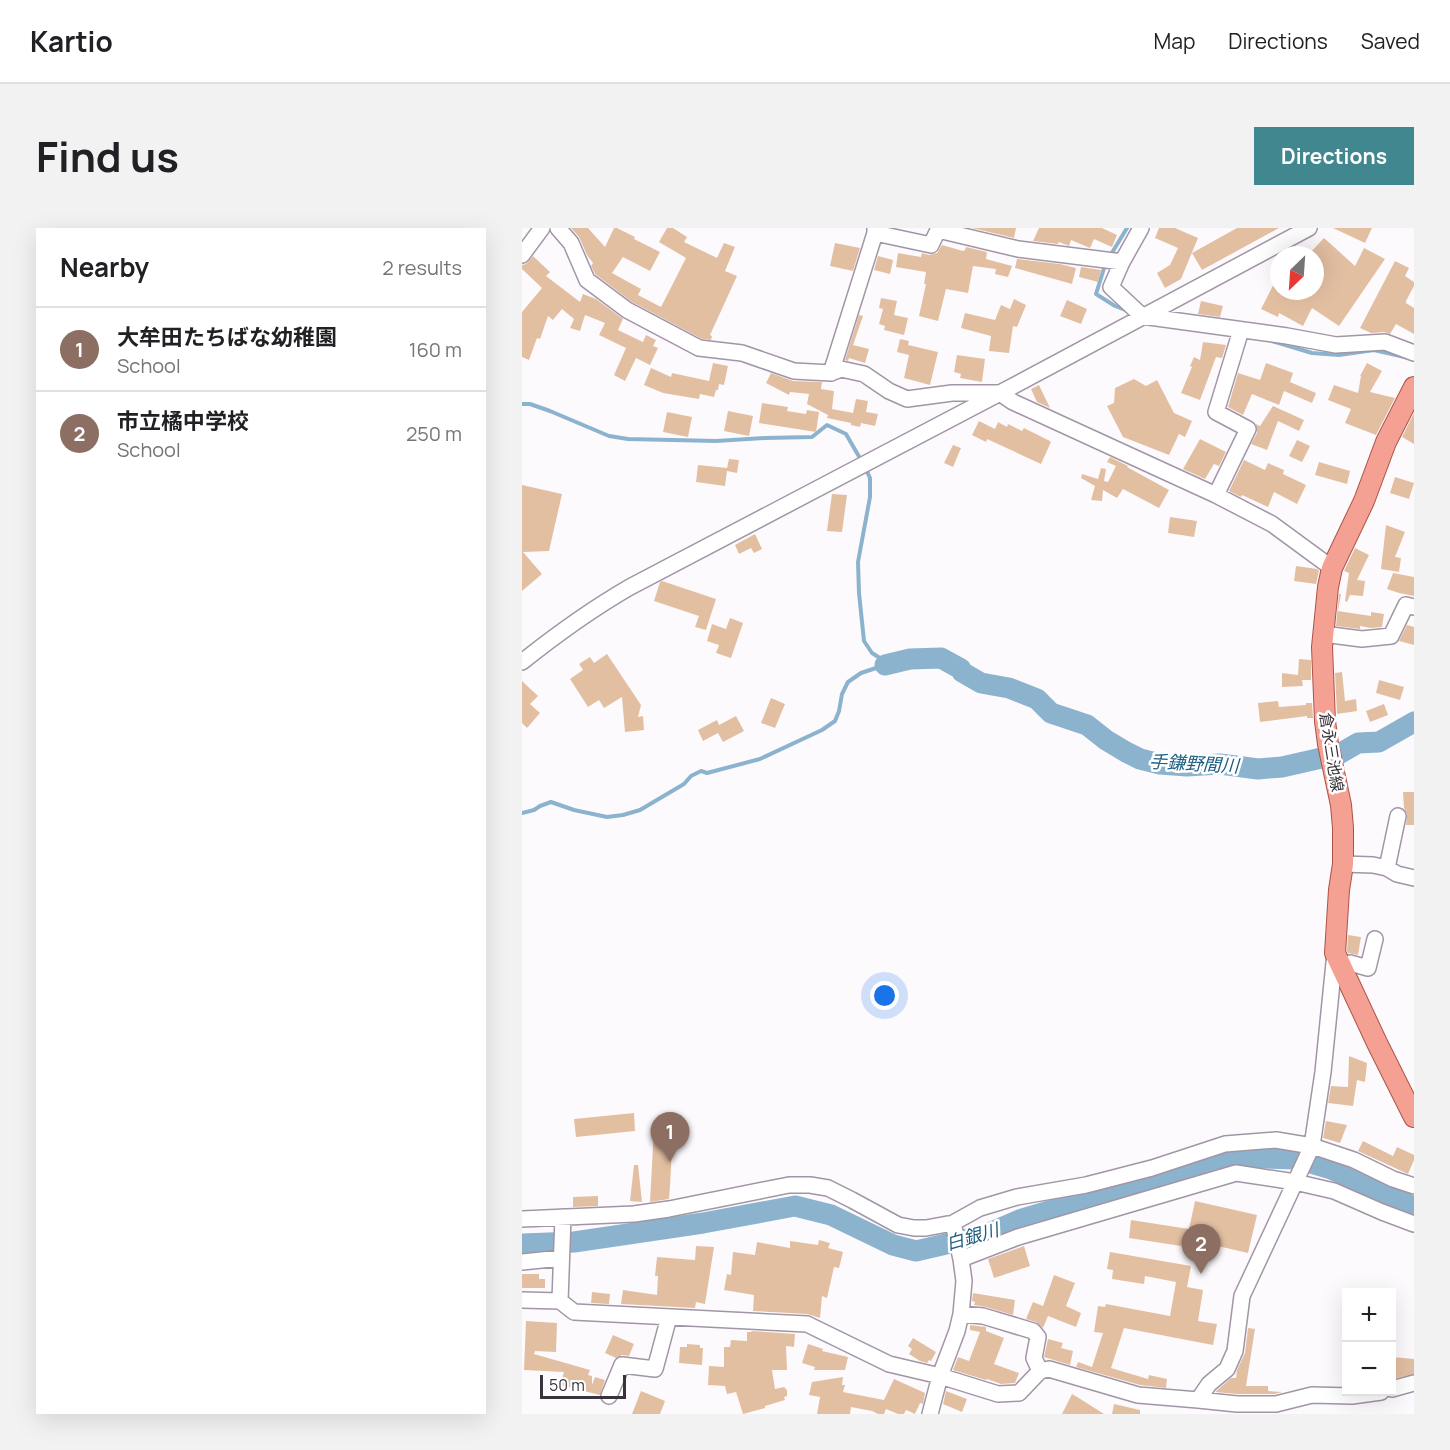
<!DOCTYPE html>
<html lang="en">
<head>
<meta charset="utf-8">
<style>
	body { margin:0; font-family:Manrope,"Noto Sans JP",sans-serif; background:#f2f2f2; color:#202124 }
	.controls { position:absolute; right:18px; bottom:18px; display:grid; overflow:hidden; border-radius:0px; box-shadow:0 6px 24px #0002 }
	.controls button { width:54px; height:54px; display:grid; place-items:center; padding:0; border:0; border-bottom:2px solid #e0e0e0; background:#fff; color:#202124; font:30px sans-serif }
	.compass { position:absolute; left:748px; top:18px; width:54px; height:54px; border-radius:50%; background:#fff; box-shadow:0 6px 24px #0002; rotate:205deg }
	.scale { position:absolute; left:18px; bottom:15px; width:86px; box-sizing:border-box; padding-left:6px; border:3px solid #39343b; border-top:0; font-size:16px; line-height:21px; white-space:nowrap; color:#39343b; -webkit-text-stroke:4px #fff; paint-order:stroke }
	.you { position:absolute; left:363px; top:768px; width:21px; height:21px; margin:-15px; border:4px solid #fff; border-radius:50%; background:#1a73e8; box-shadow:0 0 0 9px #1a73e833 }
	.badge { display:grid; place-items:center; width:39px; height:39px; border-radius:50%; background:#40878f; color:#fff; font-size:20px; font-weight:700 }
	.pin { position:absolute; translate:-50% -50px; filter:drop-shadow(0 2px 3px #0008) }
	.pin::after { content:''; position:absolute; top:32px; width:21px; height:18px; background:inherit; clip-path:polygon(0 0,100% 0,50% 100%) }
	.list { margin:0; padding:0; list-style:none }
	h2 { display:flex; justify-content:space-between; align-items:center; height:78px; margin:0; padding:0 24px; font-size:26px }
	h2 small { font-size:20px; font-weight:400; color:#757577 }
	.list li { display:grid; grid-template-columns:39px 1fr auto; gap:18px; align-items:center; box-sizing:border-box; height:84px; padding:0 24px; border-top:2px solid #e0e0e0 }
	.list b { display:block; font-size:22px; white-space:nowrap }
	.list p { margin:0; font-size:20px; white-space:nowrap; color:#757577 }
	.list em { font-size:20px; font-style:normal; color:#757577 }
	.map { position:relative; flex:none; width:892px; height:1186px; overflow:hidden; border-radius:0px }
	header { display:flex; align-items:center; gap:36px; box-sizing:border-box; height:84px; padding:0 30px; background:#fff; border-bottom:2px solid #e0e0e0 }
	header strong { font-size:28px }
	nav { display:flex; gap:33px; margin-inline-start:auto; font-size:21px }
	.intro { display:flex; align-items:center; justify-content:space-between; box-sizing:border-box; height:144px; padding:0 36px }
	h1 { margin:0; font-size:42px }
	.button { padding:15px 27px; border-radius:0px; background:#40878f; color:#fff; font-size:21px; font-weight:700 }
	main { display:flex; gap:36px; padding:0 36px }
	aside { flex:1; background:#fff; border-radius:0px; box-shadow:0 6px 24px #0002 }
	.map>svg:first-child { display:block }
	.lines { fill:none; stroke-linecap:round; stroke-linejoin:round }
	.stream { stroke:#8cb3cd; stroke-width:4 }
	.river { stroke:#8cb3cd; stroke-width:21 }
	.building { fill:#e3bfa2 }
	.minor-casing { stroke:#a195a6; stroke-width:18 }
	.major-casing { stroke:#ae5247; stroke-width:22 }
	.minor { stroke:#fff; stroke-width:15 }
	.major { stroke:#f4a194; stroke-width:20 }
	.labels { text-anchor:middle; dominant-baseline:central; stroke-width:5; stroke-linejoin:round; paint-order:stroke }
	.street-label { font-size:16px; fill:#39343b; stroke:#fff }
	.water-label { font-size:18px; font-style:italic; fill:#1c5d81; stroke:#fff }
</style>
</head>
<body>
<header>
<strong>Kartio</strong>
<nav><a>Map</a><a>Directions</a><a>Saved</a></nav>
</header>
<div class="intro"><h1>Find us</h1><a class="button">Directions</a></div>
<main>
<aside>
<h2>Nearby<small>2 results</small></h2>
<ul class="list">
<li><span class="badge" style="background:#8d6e63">1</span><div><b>大牟田たちばな幼稚園</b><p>School</p></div><em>160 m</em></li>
<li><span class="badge" style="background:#8d6e63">2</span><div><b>市立橘中学校</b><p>School</p></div><em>250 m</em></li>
</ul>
</aside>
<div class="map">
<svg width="892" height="1186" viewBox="0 0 892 1186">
	<rect width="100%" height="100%" fill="#fdfafe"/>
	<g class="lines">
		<path class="stream" d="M588,28L605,0
			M583,37L574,66L593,78L606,83
			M750,113L790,125L817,127L852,122L887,130
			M0,176H8L28,183L87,208L106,211L194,213L243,210L290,209L305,197L324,206L339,232
			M0,585L12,582L18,578L29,574L52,582L85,589L101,587L118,582L162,556L169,548L179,543L185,545L238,531L300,502L313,493L317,483L320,466L326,454L339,445L363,437L361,432L350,425L342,413L337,365L336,334L348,269V250L343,239"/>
		<path class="river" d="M363,437L388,431L419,430L439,441L440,444L459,455L487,460L515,471L529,485L565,497L584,512L604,524L618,531L638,536L665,538L698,536L736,541L760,539L817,526L836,515L857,514L892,494
			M0,1016L52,1014L181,995L273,978L309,987L371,1017L394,1023L463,1007L500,991L708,929L775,931L809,941L892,979"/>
	</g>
	<path class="building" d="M49,0H66L83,19L92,0H95L113,9L112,11L138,24L128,43L101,29L90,45L119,61L116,67L139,79L164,30L137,14L145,0H151L165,9L162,14L195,30L202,15L213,19L203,43L215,48L188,107L190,108L189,112L180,111L110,74L73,46L69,38L71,35L65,27L57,9Z
		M450,0H494L492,10Z
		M517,0H580L595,7L590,19L572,11L568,20L549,12L547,18L537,14L536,16L511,13Z
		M637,0H653L676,10L659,51L643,60L635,45L648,37L656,20L633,10Z
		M715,0H757L680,42L670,25Z
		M811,0H850L843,15Z
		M802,10L833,38L842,20L863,31L817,98L790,80L781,98L757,85L756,89L739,81L757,46V63H793V27L787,26Z
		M313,15L338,20L331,43L308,38Z
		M420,17L441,23L443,22L444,19L465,24L464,31L490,38L486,49L473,46L474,41L451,38L446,65L424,61L416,93L397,88L404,56H402L404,44L374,39L376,25L399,29L400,25L407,27L415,25Z
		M11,28L28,44L24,48L58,74L61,66L74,71L101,91L96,102L121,114L124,107L134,112L131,118L136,120L128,137L114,130L103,153L92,147L104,120L77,107L83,95L63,87L58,103L48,100L52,91L40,81L31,92L26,88L18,111L15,110L7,132L0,129V84L20,60L0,41V37L4,36Z
		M356,28L371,32L368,46L352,42Z
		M495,31L538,36L554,40L550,56L493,40Z
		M873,33L887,40L883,48L892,54V58L884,73V75L892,80V106L874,96L868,106L862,104L849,105L838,100Z
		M559,39L579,42L576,54L557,49Z
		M359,70L375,73L372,87L386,90L382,107L362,102L363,98L357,96L361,81L357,80Z
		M492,71L504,77L495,99L491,98L487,125L467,123L469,108L439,100L443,85L473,92L479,77L488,81Z
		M545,72L565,81L559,96L538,88Z
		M679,73L701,78L698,89L676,86Z
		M337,87L341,88L331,117L347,121L343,135L327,130L326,133L323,132Z
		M378,111L387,113L386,117L416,124L408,157L382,150L387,127L375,124Z
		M681,114L704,117L700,130L694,129L678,172L659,165L670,139L668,138L672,129L678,132Z
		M435,127L463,131L460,154L438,150L439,146L432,144Z
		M191,135L206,138L202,157L197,156L196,162H194L192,169L178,166L177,171L141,165L122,157L129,140L149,149L150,145L187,153Z
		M744,135L771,145L768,154L794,165L790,175L762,163L757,177L730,166L721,187L706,179L716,145L738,152Z
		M845,135L860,143L848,164L873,170L854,207L823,195L829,181L806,172L812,157L836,165L839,148H838Z
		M249,145L271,153L300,154L299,161L312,163L310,181L331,185L334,171L346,173L344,184L356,186L353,198L339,195L338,199L329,197V195L305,190L306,187L285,176L287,166L268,164L267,167L244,155Z
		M612,151L624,158L635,152L652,185L670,193L663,209L657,206L647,227L601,209L585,178L592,175L593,160Z
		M517,157L528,180L515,174L509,161Z
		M240,175L266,179L265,183L284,186L285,182L297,184L294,204L237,195Z
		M751,178L782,192L777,203L756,193L745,222L729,216L735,205L734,196L738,198Z
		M206,183L231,188L227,208L202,203Z
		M145,184L170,189L166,209L141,204Z
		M892,185V216L880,209Z
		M457,193L473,201L476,194L485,199L486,196L500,203L502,200L528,213L529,214L519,236L465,211L464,214L450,207Z
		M678,211L704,224L697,238L692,236L683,251L661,241Z
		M775,212L788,218L780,234L767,228Z
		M431,217L439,220L431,239L422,235Z
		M588,229L606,238L605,239L647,262L637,280L601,261L595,270L581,262L580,273L569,272L573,258L559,250L560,246L576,251L579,240L584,241L582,253L586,254L594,238L585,234Z
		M207,231L217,232L215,245L205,243L203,258L174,254L176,237L205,240Z
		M722,232L743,242L746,235L762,242L761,246L784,257L775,276L752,264L746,279L720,267L719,269L707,263Z
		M797,234L828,243L825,256L793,247Z
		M873,249L892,255L887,271L868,265Z
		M0,257L40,266L27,323L1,324L20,346L0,363Z
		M310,266L325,267L320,304L305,303Z
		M648,289L675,293L672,309L646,305Z
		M864,297L883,304L873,329L879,330L877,344L859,341Z
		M233,306L240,321L232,325L229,320L217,326L213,317Z
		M833,320L847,327L835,352L843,353L841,368L828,367L825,374L823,373L827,345L822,343Z
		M774,338L795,341L797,343L794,356L772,353Z
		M871,345L892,349V368L877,365L865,361Z
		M140,353L194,371L184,402L173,399L177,388L132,373L138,354Z
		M817,366H819L816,383L849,388V384L862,386L860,399L849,400L838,398V401L814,398Z
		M208,390L221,395L209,430L194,425L197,417L185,413L190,396L204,401Z
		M885,397L892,399V417L877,413Z
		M85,426L119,477L116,489L121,488L122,502L103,504L100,469L82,480L77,472L66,479L48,451L61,442L57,436L68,429L72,435Z
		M777,431L789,432V452H780L781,458L760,459V445L776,447Z
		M820,444L823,473L834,471L835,483L815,486L813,445Z
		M857,452L882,459L878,472L854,465Z
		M0,453L16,468L8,476L18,485L5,500L0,495Z
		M249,470L263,476L253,500L239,495Z
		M756,473L757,479L784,477V475H790L791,490H785V488L738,494L736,475Z
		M862,476L866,487L848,494L844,483Z
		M214,488L222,503L201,514L196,505L181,513L176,502L195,492L197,497Z
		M881,564H892V597H884L885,586L882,580Z
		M826,707L839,709L836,727L826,725L825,723Z
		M827,828L845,835L843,854L835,852L831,878L806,875L809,858L826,859Z
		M112,885L113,903L54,909L52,891Z
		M804,893L825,897L818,915L801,910Z
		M132,900L151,901L148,958L147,971L128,974Z
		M841,913L871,928L875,919L892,927V932L886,946L836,923Z
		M112,937H116L120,974L108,973Z
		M76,968V978L51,979V969Z
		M673,973L735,987L726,1025L661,1010L659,1018L607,1010L609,992L667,1001Z
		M297,1012L308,1015L306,1020L321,1024L317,1040L312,1039L305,1070L300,1068L298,1090L285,1086L231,1083L232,1067L202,1062L205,1046L209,1047L211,1024L233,1027L235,1014L268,1020V1013L296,1017Z
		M174,1018L192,1019L183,1076L174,1074L173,1080L99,1076L101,1062L135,1067L136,1048H133L135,1029L173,1032Z
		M502,1018L508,1038L472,1050L466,1031Z
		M588,1024L669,1038L665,1059L681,1062L676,1093L695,1096L691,1117L602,1100L589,1140L626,1151L627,1147L645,1151L644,1160L618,1157L554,1139L556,1134L570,1139L581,1105L572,1104L576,1078L583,1079L584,1076L648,1088L654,1054L623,1048L622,1056L590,1051L591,1042L585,1041Z
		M0,1046H17V1051H23V1060H0Z
		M532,1047L553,1055L544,1078L559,1085L554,1099L526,1088L521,1100L514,1094L504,1091L511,1074L521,1078Z
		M70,1064L88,1066L87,1076L69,1075Z
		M451,1065L493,1072L491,1087L464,1079L452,1077L453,1074L450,1073Z
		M4,1093L35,1095L34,1124L13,1123L12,1126L68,1142L66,1147L70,1148V1157L73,1149L83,1152L78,1167L38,1157L42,1144L2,1142Z
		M448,1097L464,1099V1103L482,1110L472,1136L497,1145L493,1155L479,1156L465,1151L464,1152L431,1142L436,1129L447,1133L458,1104L448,1102Z
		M726,1100L733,1101L724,1158H746V1163L760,1164L753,1166H716L693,1164L709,1150H714L715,1142L723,1125Z
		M230,1103L273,1106L272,1119L264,1118L265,1142H250L253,1161L262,1159L265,1162V1168L262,1169L263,1172L243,1178V1180L221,1186L214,1164L205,1166L203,1158L186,1157L187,1138L202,1139V1119H208L209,1112L225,1113V1104H229Z
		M91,1107L112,1116L107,1128L100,1127L94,1130L83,1125Z
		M391,1110L414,1124L409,1133L407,1132L405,1135L398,1133L387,1126L390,1121L386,1118Z
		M526,1111L541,1115L539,1120L551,1123L548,1137L522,1129Z
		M165,1116L178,1117V1120H181L180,1137L157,1135L158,1119H165Z
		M286,1116L301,1121L300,1123L326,1129L323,1142H292L293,1139L280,1135Z
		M870,1129L892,1131V1146L870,1151Z
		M321,1149L320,1157H323L321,1164L362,1172L372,1151L403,1165L401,1176L398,1175L393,1186L384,1182L382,1186H376L364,1181L362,1186H356L350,1183L329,1179L328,1186H295L298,1169L287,1167L290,1154Z
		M119,1163L143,1173L138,1186H110Z
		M424,1163L445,1171L440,1184L421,1176Z
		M550,1166L560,1172L582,1186H540Z
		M592,1176L618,1182V1186H590Z"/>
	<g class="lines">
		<g class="minor-casing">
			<path id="minor" d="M36,0L49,15L65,52L105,82L177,120L220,125L272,143L309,145L319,141L342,146L367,163L385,171L430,165H478L491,174L694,267L750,296L810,340
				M619,0L600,34L589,59L620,88L765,108L814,117L863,114L892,125
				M353,5L409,17L416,2L496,21L600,34
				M0,27L20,0
				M309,145L353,5V0
				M694,267L726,201L694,184L719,102
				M801,406L840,411L869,408L884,377L892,379
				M0,434C35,406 70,381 108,359L478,165L787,0
				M876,588L865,640L875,646L892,650
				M821,636L851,637L865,640
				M819,737L828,735L846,740L853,711
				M41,989L38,1073L52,1084L285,1096L367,1136L418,1148L476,1166L497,1165L518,1143L527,1141L616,1167L676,1172L687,1156L705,1141L713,1123L720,1068L790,918L801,844L813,725
				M0,991L112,986L147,981L267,957H288L306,960L330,972L376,997L392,1000H404L431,995L458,980L495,969L564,957L630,940L703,916L754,912L790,918L832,932L871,951L892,958
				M439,1031L496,1009L714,945L773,954L812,963L860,984L892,996
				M0,1034L39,1030
				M0,1072L38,1073
				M439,1086L461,1088L511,1103L516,1109L512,1130L518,1143
				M870,1161L892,1155
				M87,1168L100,1137L133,1141L147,1089
				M676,1172L715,1176H754L790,1167L830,1168L859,1164
				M408,1186L418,1148L435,1103L439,1086L442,1053L439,1031L431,995"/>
		</g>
		<g class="major-casing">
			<path id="major" d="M892,159L864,214L842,273L810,340L806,359L800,419L803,493L806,516L819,577L821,600V636L817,662L813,725L855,815L892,889"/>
		</g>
		<use href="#minor" class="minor"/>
		<use href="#major" class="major"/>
	</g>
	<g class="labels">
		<g class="street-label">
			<text transform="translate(810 524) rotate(81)">倉永三池線</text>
		</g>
		<g class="water-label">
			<text transform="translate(672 535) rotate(3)">手鎌野間川</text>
			<text transform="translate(450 1008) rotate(-16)">白銀川</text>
		</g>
	</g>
</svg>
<div class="controls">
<button>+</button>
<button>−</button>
</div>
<svg class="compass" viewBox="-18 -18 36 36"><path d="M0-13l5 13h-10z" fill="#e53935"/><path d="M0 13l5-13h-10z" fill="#757577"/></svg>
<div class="scale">50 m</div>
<div class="you"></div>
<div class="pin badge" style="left:148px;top:934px;background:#8d6e63">1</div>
<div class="pin badge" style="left:679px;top:1046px;background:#8d6e63">2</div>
</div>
</main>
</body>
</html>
